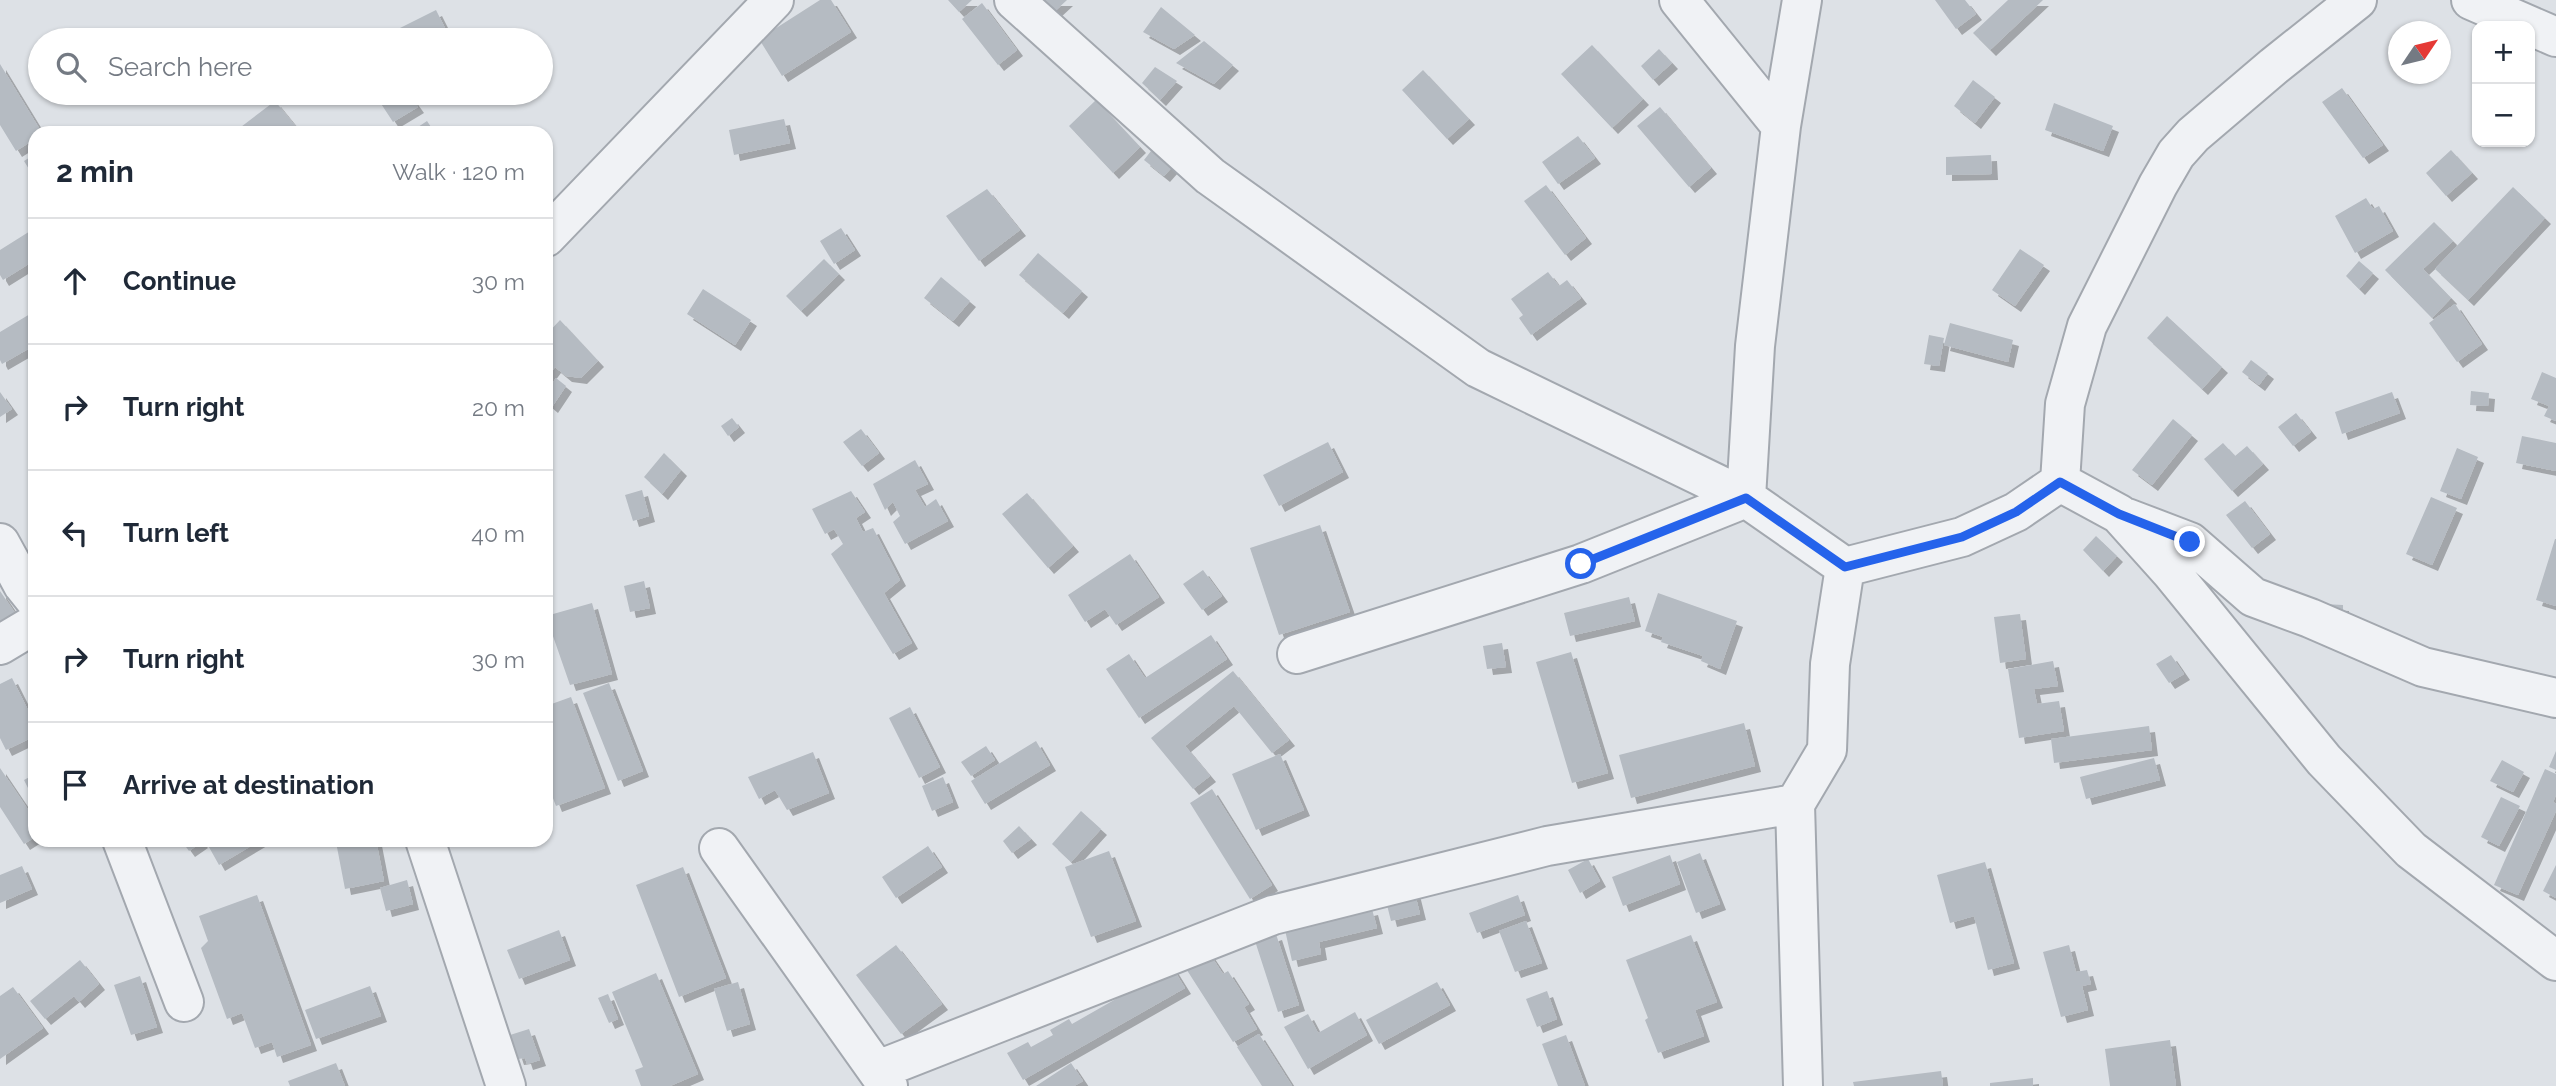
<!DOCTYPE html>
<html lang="en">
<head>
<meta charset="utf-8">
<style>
	body { margin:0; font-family:Raleway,sans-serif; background:#f2f2f3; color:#1f2937 }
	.controls { position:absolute; right:21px; top:21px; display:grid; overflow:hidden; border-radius:14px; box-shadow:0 2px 5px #0004 }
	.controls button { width:63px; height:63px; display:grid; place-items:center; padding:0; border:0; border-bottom:2px solid #e0e1e3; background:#fff; color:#1f2937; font:35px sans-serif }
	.compass { position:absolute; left:2388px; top:21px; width:63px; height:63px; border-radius:50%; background:#fff; box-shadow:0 2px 5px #0004; rotate:55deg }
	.stop { position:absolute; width:21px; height:21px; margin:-16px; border:5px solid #2563eb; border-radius:50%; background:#fff }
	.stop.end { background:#2563eb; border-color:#fff; box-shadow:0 2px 7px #0008 }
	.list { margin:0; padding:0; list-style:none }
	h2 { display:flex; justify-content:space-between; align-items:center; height:91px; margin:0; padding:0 28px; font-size:30px }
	h2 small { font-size:23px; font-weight:400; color:#747a83 }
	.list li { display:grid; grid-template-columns:46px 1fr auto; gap:21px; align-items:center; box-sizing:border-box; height:126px; padding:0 28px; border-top:2px solid #e0e1e3 }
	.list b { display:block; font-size:26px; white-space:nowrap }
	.list em { font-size:23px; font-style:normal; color:#747a83 }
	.icon { flex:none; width:38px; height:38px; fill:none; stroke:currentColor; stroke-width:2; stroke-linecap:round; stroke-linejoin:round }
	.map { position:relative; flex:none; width:2556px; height:1086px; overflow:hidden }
	.search { position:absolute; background:#fff; box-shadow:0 2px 5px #0004; left:28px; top:28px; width:525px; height:77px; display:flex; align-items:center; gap:18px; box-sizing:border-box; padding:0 24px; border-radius:38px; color:#747a83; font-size:26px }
	.panel { position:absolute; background:#fff; box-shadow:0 2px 5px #0004; left:28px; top:126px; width:525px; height:721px; border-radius:21px }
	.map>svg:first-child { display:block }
	.building { fill:#b5bbc2; filter:url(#shadow) }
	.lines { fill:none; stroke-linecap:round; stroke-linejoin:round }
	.minor-casing { stroke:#a3a8af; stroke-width:42 }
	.minor { stroke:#f0f2f5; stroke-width:38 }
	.route { stroke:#2563eb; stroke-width:9 }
</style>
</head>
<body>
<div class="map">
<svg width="2556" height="1086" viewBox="0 0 2556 1086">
	<defs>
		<filter id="shadow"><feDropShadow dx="6" dy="6" stdDeviation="0" flood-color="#0004"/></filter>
	</defs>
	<rect width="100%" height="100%" fill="#dde1e6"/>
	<path class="building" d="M820,0H831L851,32L782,76L759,39Z
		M948,0H972L959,12Z
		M1043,0H1067L1054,12Z
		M1935,0H1965L1976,14L1956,29Z
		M2008,0H2043L1990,50L1973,33Z
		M982,3L1017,50L998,65L962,19Z
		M1161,7L1195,35L1174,49L1143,32Z
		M436,10L451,40H399L394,31Z
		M1204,41L1233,65L1214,84L1176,63Z
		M1592,45L1643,99L1612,128L1561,74Z
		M1659,49L1672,63L1653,80L1641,66Z
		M0,64L42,133H35V139L16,151L0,125Z
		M1155,67L1177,81L1160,100L1142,83Z
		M1423,70L1469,119L1447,139L1402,90Z
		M1973,80L1995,97L1975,123L1954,106Z
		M2342,88L2383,145L2363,158L2322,102Z
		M374,93H408L418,107L393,122Z
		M1096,100L1140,147L1113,173L1069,126Z
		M275,101L301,133H233Z
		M2054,103L2113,126L2103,151L2045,130Z
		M1660,107L1711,168L1689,187L1637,126Z
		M784,119L790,143L734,155L729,130Z
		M427,121L435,133H409Z
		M1578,136L1595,158L1558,184L1542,162Z
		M2451,150L2472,173L2446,196L2426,173Z
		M1151,151L1172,167L1164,176L1144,160Z
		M35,154V179L24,161Z
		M1991,155L1992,174L1946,175V157Z
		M1546,185L1586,238L1565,255L1524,201Z
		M2513,187L2545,218L2468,300L2435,269Z
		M987,189L1020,230L979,261L946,216Z
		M2366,198L2373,209L2379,206L2393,231L2355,253L2335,216Z
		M2434,222L2453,241L2423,269L2451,298L2432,318L2385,270Z
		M35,228V260L3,280L0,275V250Z
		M841,228L855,250L834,264L820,241Z
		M2020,249L2044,265L2015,306L1992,290Z
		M1038,253L1082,291L1063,313L1019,275Z
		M824,259L839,274L801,311L786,296Z
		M2359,261L2373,273L2359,289L2346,276Z
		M1548,272L1559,286L1567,280L1581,298L1531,335L1519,318L1523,315L1511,299Z
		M941,277L970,301L953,321L924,298Z
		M703,289L751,320L735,345L687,314Z
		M2455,304L2482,344L2457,362L2429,323Z
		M35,311V345L2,364L0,360V332Z
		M2167,316L2222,367L2202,389L2147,338Z
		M560,320L598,361L581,378L566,376L555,367L546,379V335Z
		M1950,323L2013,340L2008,362L1944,345Z
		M1929,335L1944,338L1939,366L1924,364Z
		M2251,360L2268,373L2259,385L2242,372Z
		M2542,372L2556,378V421L2544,416L2549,406L2531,399Z
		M556,378L566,386L552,407L546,402V393Z
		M2471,391L2489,393L2488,406L2470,405Z
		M0,392L12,409L0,417Z
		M2392,392L2400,413L2342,434L2335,412Z
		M2296,413L2311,432L2293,446L2278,427Z
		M732,418L739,427L728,436L721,426Z
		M2173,419L2192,435L2152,485L2132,470Z
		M861,429L879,453L862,466L843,442Z
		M2522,436L2556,443V471L2516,463Z
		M1328,442L1343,472L1279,506L1263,475Z
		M2223,443L2235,456L2247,446L2263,464L2232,491L2204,459Z
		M2457,448L2478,457L2461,499L2440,491Z
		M664,453L681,470L662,494L644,477Z
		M915,460L928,484L915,490L925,507L936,499L948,521L905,544L893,522L900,516L893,502L885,510L873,484Z
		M642,490L649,516L633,521L625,495Z
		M851,491L865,512L856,518L863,532L873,528L900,580L884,593L912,643L893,654L831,554L843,544L834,529L825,534L812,509Z
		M1027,493L1073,546L1048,568L1002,514Z
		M2431,497L2457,508L2432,565L2406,554Z
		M2245,501L2270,534L2252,548L2226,515Z
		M1320,525L1350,612L1279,635L1250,548Z
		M2096,536L2117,556L2103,571L2083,550Z
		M2555,539H2556V606L2536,600Z
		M1130,554L1159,597L1116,625L1105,609L1085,622L1068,595Z
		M1203,570L1222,596L1202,610L1183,584Z
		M644,581L650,608L630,612L624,586Z
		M0,591L15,613L0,623Z
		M1658,593L1737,621L1720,669L1701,661L1703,656L1661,642L1663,637L1645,631Z
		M1629,597L1635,621L1570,636L1564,613Z
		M592,603L612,674L570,685L546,616Z
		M2324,604L2343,605V617Z
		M2020,614L2026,659L2000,663L1994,617Z
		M1211,635L1227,659L1139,718L1106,669L1129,654L1145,678Z
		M1502,643L1506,667L1487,669L1483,646Z
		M1571,652L1608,773L1572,783L1536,662Z
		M2171,655L2184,674L2169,683L2156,664Z
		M2053,661L2058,686L2034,689L2037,704L2059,701L2064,731L2019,738L2008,669Z
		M1233,671L1289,740L1272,753L1234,706L1185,746L1210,776L1193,789L1151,738Z
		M12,678L35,724V736L6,750L0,738V684Z
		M609,683L643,771L618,781L583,693Z
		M571,697L605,788L556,806L546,780V706Z
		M910,707L940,767L919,778L889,718Z
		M1744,723L1755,766L1631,798L1619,755Z
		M2149,726L2152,750L2054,763L2051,739Z
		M1036,741L1050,765L985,804L971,781Z
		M986,746L995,760L971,776L961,762Z
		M2556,751V770L2549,767Z
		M813,752L829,793L787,810L775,790L759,799L748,777Z
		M1280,754L1304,810L1256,830L1232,774Z
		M2154,758L2160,780L2086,799L2080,777Z
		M2502,760L2524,772L2513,792L2490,781Z
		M0,768L35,820V837L24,844L0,807Z
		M2545,769L2556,774V795L2553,802L2556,804V811L2518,895L2494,885Z
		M35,774V802L24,780Z
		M943,777L953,802L932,811L922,786Z
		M1212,789L1272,885L1250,899L1190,803Z
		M2501,797L2520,806L2499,846L2481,837Z
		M1081,811L1101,829L1071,862L1052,844Z
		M1019,826L1031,839L1012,853L1003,841Z
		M181,840H200L202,842L189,851Z
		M205,840H261L219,865Z
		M345,840H376L384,881L345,889L336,842Z
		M928,846L942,867L896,898L882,877Z
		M1109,851L1136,921L1091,937L1065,867Z
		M1700,853L1720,904L1696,913L1677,862Z
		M1670,855L1680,884L1623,906L1612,877Z
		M1588,859L1600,881L1580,893L1568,870Z
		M1985,862L2014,963L1988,970L1974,916L1950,923L1937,875Z
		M2556,865V898L2543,891Z
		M22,866L32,889L0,903V875Z
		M683,867L726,978L679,997L636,885Z
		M407,880L413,904L386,911L380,888Z
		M1414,890L1420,914L1391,921L1385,897Z
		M257,895L311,1045L277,1057L272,1042L255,1048L242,1013L227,1019L201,948L208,941L199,916Z
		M1518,895L1525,915L1477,933L1469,913Z
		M1372,909L1377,928L1319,942L1321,954L1292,961L1285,930Z
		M1526,921L1542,963L1515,972L1499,931Z
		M559,930L570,960L519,979L507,950Z
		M1276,934L1299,1005L1278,1012L1255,941Z
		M1691,935L1717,1002L1695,1010L1704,1036L1658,1053L1645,1020L1648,1018L1626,960Z
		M896,945L942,1004L901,1034L856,975Z
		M2069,945L2076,972L2087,970L2091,984L2082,986L2088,1010L2061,1017L2043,952Z
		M1207,950L1223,974L1228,971L1249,1004L1244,1007L1257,1029L1233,1042L1183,964Z
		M80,960L99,984L79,1002L74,996L45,1019L30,1001Z
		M1172,967L1185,988L1023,1080L1007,1053L1028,1042L1031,1047L1053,1035L1050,1030L1069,1019L1072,1024Z
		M656,973L698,1074L670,1086H641L635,1070L643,1067L612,992Z
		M140,976L157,1027L131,1035L114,985Z
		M738,982L750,1024L727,1031L714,989Z
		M1437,982L1450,1005L1379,1044L1366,1020Z
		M370,986L381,1016L316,1039L305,1010Z
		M13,987L43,1028L0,1059V996Z
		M1547,991L1557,1019L1537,1027L1526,999Z
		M608,994L618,1019L609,1023L598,998Z
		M1355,1012L1367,1035L1308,1069L1284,1027L1308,1014L1318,1033Z
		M529,1029L540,1060L527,1064L525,1058L518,1059L510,1035Z
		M1259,1034L1292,1086H1262L1237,1047Z
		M1566,1035L1585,1086H1558L1542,1044Z
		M2170,1040L2176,1086H2110L2105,1049Z
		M336,1063L345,1086H290L288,1081Z
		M1071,1063L1083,1081L1074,1086H1036Z
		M1941,1071L1943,1086H1854L1853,1082Z
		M2033,1078V1086H1990V1083Z"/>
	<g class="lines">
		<g class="minor-casing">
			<path id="minor" d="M1014,0L1210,176L1478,368L1746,498L1845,567L1962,537L2016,512L2060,482
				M1679,0L1781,126
				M2471,0L2556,37
				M546,237L774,0
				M2060,482L2119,514L2171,572L2324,760L2411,850L2556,961
				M2060,482L2065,404L2087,326L2158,185L2176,154L2193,135L2274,66L2357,0
				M2127,518L2190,542L2253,597L2310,618L2423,667L2556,698
				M0,543L23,585L35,600
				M0,645L35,624
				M1297,654L1581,564L1746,498L1755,346L1781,126L1802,0
				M122,840L184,1002
				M425,840L506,1086
				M719,848L888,1086
				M878,1070L1273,915L1547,846L1795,804
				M1803,1086L1795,804L1827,750L1830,664L1845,567"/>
		</g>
		<use href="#minor" class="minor"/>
	</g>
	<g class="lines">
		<path class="route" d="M1581,564L1746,498L1845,567L1962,537L2016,512L2060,482L2119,514L2190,542"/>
	</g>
</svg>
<div class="controls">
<button>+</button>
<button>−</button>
</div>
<svg class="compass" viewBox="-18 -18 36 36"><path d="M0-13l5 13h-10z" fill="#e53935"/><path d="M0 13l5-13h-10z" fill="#747a83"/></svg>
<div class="stop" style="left:1581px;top:564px"></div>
<div class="stop end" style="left:2190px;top:542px"></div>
<div class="search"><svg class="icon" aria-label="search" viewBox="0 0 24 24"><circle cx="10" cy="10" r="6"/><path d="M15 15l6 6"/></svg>Search here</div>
<section class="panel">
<h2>2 min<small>Walk · 120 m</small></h2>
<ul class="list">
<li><svg class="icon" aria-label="ahead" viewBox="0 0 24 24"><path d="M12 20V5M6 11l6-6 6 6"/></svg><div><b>Continue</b></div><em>30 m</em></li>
<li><svg class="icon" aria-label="right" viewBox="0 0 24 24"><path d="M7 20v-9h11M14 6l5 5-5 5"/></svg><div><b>Turn right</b></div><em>20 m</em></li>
<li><svg class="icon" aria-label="left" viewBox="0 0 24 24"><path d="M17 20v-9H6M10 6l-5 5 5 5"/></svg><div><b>Turn left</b></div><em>40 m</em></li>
<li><svg class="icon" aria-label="right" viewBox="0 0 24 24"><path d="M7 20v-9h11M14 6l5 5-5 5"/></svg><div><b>Turn right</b></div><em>30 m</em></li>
<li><svg class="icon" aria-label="arrive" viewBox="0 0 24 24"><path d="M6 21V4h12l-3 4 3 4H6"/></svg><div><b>Arrive at destination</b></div></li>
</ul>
</section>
</div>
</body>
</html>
